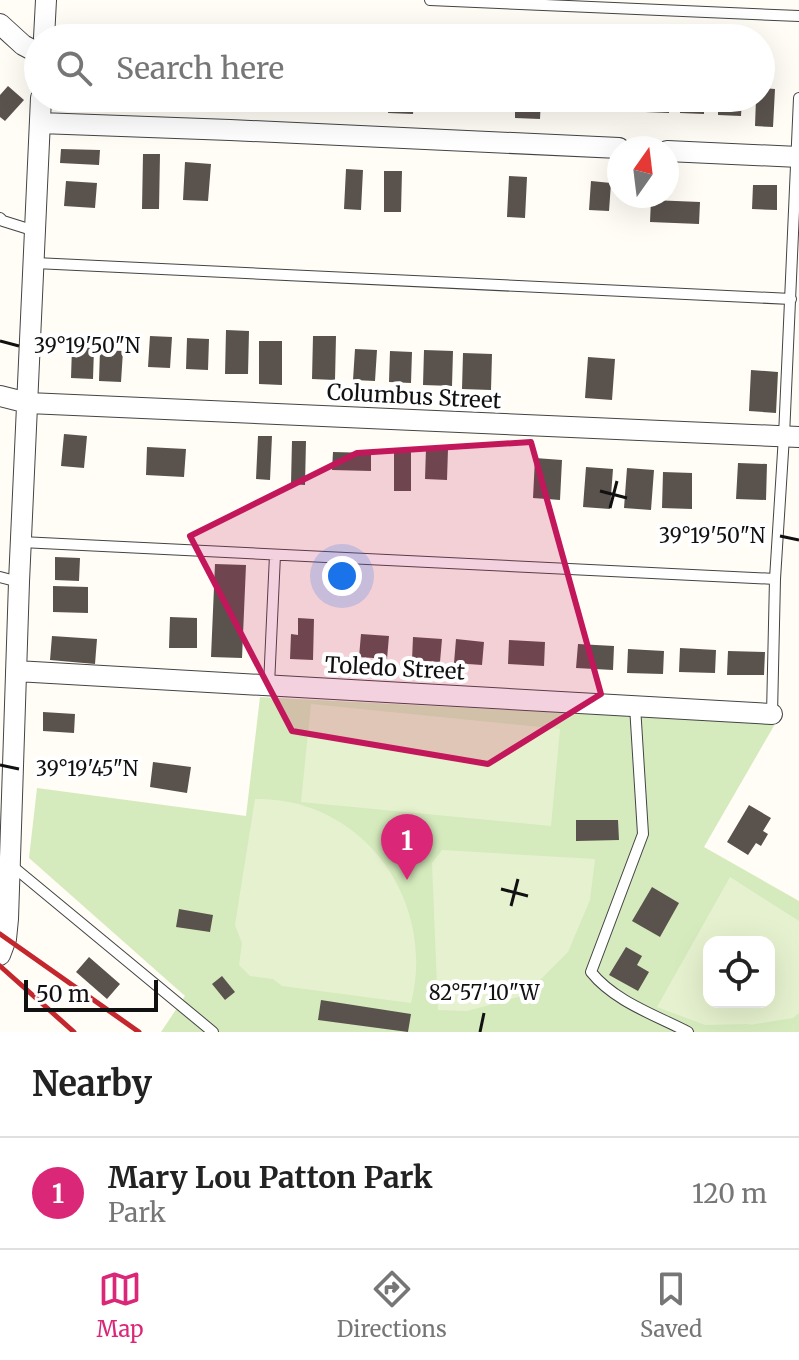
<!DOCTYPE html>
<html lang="en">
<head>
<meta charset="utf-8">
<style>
	body { margin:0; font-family:Merriweather,serif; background:#f6f6f6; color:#222 }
	.controls { position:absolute; right:24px; bottom:24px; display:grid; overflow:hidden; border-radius:16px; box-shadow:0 8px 32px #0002 }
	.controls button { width:72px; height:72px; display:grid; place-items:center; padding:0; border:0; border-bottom:2px solid #e0e0e0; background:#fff; color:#222; font:40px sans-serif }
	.compass { position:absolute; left:607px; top:136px; width:72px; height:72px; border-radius:50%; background:#fff; box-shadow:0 8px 32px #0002; rotate:14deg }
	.scale { position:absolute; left:24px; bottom:20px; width:134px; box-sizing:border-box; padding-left:8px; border:4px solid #111; border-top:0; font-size:22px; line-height:28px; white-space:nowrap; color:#111; -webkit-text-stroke:6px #fff; paint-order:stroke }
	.you { position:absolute; left:342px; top:576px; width:28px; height:28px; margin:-20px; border:6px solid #fff; border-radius:50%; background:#1a73e8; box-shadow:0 0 0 12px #1a73e833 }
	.badge { display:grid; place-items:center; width:52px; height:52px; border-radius:50%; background:#db2777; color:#fff; font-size:26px; font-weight:700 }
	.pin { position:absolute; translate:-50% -66px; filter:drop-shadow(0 2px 4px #0008) }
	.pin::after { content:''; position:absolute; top:42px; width:28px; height:24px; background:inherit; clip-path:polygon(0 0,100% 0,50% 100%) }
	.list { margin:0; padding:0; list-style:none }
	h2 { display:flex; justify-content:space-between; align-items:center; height:104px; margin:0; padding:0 32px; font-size:34px }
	h2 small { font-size:26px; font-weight:400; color:#767676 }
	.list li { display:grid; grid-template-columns:52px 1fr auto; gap:24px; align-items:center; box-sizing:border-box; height:112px; padding:0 32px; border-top:2px solid #e0e0e0 }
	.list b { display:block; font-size:30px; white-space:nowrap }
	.list p { margin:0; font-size:26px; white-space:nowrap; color:#767676 }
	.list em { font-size:26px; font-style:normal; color:#767676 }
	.icon { flex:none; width:44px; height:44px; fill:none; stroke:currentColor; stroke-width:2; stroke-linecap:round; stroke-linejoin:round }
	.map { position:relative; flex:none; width:799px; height:1032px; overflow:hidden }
	.search { position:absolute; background:#fff; box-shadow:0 8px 32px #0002; left:24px; right:24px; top:24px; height:88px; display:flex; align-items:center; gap:20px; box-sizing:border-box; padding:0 28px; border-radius:44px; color:#767676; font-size:30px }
	.sheet { height:216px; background:#fff }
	nav { display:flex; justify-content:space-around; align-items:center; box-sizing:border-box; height:112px; border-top:2px solid #e0e0e0; background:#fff; font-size:22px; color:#767676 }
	nav a { display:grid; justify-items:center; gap:4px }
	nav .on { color:#db2777 }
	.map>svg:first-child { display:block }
	.green { fill:#d5ebbd; fill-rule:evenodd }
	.pitch { fill:#e6f2cf; fill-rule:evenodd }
	.building { fill:#5a524d }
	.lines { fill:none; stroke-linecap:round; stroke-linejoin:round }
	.service-casing { stroke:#444; stroke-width:12 }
	.minor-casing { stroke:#444; stroke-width:22 }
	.service { stroke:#fff; stroke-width:10 }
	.minor { stroke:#fff; stroke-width:20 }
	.rail { stroke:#c4262e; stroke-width:5 }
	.marked { fill:#c2185b; fill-opacity:0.2; stroke:#c2185b; stroke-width:6; stroke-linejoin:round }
	.ticks { fill:none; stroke:#111; stroke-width:3 }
	.labels { text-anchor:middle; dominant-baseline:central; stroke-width:8; stroke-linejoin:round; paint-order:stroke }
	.street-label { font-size:22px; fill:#111; stroke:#fff }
	.ticks-label { font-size:20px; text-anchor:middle; fill:#111; stroke:#fff; stroke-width:8; stroke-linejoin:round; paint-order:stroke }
</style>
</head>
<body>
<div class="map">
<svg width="799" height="1032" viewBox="0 0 799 1032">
	<rect width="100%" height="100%" fill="#fffdf5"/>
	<path class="green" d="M260,697L775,724L704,847L799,901V1032H161L185,996L29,858L37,788L246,816ZM709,942H769V1002H709Z"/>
	<path class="pitch" d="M311,704L560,729L551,826L301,802Z
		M255,799C363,797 437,901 411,1003L282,986L273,979L250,976L239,965L242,943L235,925Z
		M442,850L595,859L590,900L568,952L525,995L467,1011L438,1010L432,863Z
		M730,877L799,921V1013L793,1018L737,1027L752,1024L705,1025L657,1007ZM709,942H769V1002H709Z"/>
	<path class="building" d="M8,86L24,100L5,121L0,117V95Z
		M761,88L775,89L773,127L755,126L756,98H761Z
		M269,98H294L293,109L268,108Z
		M389,98H414L413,114L388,113Z
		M461,98H505V109L461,108Z
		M515,98H541L540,119L515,118Z
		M579,98H627V108L578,106Z
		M645,98H669V113L645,112Z
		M680,98H704V114L680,113Z
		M718,98H742L741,116L718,115Z
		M61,149L100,150L99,165L60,163Z
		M143,154H160L159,209H142Z
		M185,162L211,164L208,201L183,200Z
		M346,169L363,170L361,210L344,209Z
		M384,171H402L401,212H384Z
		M509,176L527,177L525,218L507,217Z
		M66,181L97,183L95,208L64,206Z
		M591,181L611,183L609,211L589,210Z
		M753,185H777V210L752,209Z
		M651,200L700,202L699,224L650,222Z
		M226,330L249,331L248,374H225Z
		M150,336L172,337L170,368L148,367Z
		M313,336H336L335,380L312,379Z
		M187,338L209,339L208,370L186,369Z
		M259,341H282V385L259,384Z
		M72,347L94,348L93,379L71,378Z
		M355,349L377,350L375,381L353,380Z
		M100,350L123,351L121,382L99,381Z
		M424,350L453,351L452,386L423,385Z
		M390,351L412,352L411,383L389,382Z
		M463,353L492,354L491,390L462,389Z
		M588,357L615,359L612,400L585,398Z
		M751,370L778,372L776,413L749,411Z
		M64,434L87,436L84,468L61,466Z
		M258,436H272L270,480L256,479Z
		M292,441H306L305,485L291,484Z
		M147,447L186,449L184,477L146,475Z
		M426,448L448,449L447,480L425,479Z
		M394,450H411V491H394Z
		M333,452L371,453V471L332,470Z
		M535,458L562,460L560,500L533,498Z
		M738,463L767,464L766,500L736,499Z
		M586,467L613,469L610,509L583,507Z
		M627,468L654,470L651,510L624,508Z
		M663,472L692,473V509L662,508Z
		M55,557L80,558L79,581L55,580Z
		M215,564L246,565L242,658L211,657Z
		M53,586L88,587V613L53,612Z
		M170,617L197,618V648H169Z
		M298,618L314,619L313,660L290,659L291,634L298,635Z
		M361,634L389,636L387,659L359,657Z
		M52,636L97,639L95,664L50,660Z
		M413,637L442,639L440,662L412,660Z
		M456,639L484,642L482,665L454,663Z
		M509,640L545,642L544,666L508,664Z
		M578,644L614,646L613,670L576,668Z
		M680,648L716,650L715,673L679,672Z
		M628,649L664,651L663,674L627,673Z
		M728,651L765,652L764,675H727Z
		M43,712L75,714L74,733L43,731Z
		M153,762L191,767L187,793L150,787Z
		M749,805L771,818L763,831L768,834L761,846L756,843L748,855L727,842Z
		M576,820H618L619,840L576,841Z
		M401,831L418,841L407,859L391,849Z
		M652,887L679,903L660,937L632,921Z
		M179,909L213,915L210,932L176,927Z
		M626,947L642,956L637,965L649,972L638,991L609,975Z
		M89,957L120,984L107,999L76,972Z
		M222,976L235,992L225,1000L212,984Z
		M321,1000L411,1014L408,1032L318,1020Z"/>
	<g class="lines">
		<g class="service-casing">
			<path id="service" d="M430,0L799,16
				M0,218L3,221L35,231
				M35,263L791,299
				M21,542L775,579
				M0,577L19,582
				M269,685L275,555
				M635,706L643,834L591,972C614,1001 655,1015 688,1032
				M772,714L775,579L784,436L799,98
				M11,865L213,1032"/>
		</g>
		<g class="minor-casing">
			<path id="minor" d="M0,24L23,45L38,53
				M44,38L46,0
				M40,123L230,130L619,148
				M667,151L799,157
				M0,396L28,403L799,437
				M16,671L772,714
				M0,955L6,939L8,919L19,582L41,98"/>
		</g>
		<use href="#service" class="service"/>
		<use href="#minor" class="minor"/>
		<path class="rail" d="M0,934L139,1032
			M0,966L74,1032"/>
	</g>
	<path class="marked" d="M531,442L601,694L488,764L292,731L190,536L357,453Z"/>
	<path class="ticks" d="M0,341L19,346M600,491L627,498M610,508L617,481M780,536L799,540M0,765L19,769M501,889L528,896M511,906L518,879M480,1032L484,1013"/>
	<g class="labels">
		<g class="street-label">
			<text transform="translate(414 396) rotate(3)">Columbus Street</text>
			<text transform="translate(395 668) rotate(3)">Toledo Street</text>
		</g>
	</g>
	<g class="ticks-label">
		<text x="87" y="353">39°19'50"N</text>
		<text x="712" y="543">39°19'50"N</text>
		<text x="87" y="776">39°19'45"N</text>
		<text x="484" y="1000">82°57'10"W</text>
	</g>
</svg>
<div class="controls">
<button><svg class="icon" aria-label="locate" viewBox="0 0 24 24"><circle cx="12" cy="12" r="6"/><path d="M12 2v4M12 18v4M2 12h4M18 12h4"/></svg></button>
</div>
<svg class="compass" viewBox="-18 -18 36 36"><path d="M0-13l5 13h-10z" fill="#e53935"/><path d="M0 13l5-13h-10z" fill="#767676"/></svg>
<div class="scale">50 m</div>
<div class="you"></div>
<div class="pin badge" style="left:407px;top:880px">1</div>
<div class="search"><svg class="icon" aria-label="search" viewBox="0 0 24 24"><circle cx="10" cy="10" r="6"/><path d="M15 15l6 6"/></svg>Search here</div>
</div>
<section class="sheet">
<h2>Nearby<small></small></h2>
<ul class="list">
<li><span class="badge">1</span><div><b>Mary Lou Patton Park</b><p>Park</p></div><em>120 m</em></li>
</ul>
</section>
<nav>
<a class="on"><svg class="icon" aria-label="map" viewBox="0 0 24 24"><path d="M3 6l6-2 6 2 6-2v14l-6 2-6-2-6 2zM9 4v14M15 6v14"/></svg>Map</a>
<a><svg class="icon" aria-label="directions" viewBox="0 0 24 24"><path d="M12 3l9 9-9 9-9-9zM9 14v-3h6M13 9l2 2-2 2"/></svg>Directions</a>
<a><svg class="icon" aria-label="saved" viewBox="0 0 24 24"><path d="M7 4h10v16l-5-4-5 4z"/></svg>Saved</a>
</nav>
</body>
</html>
